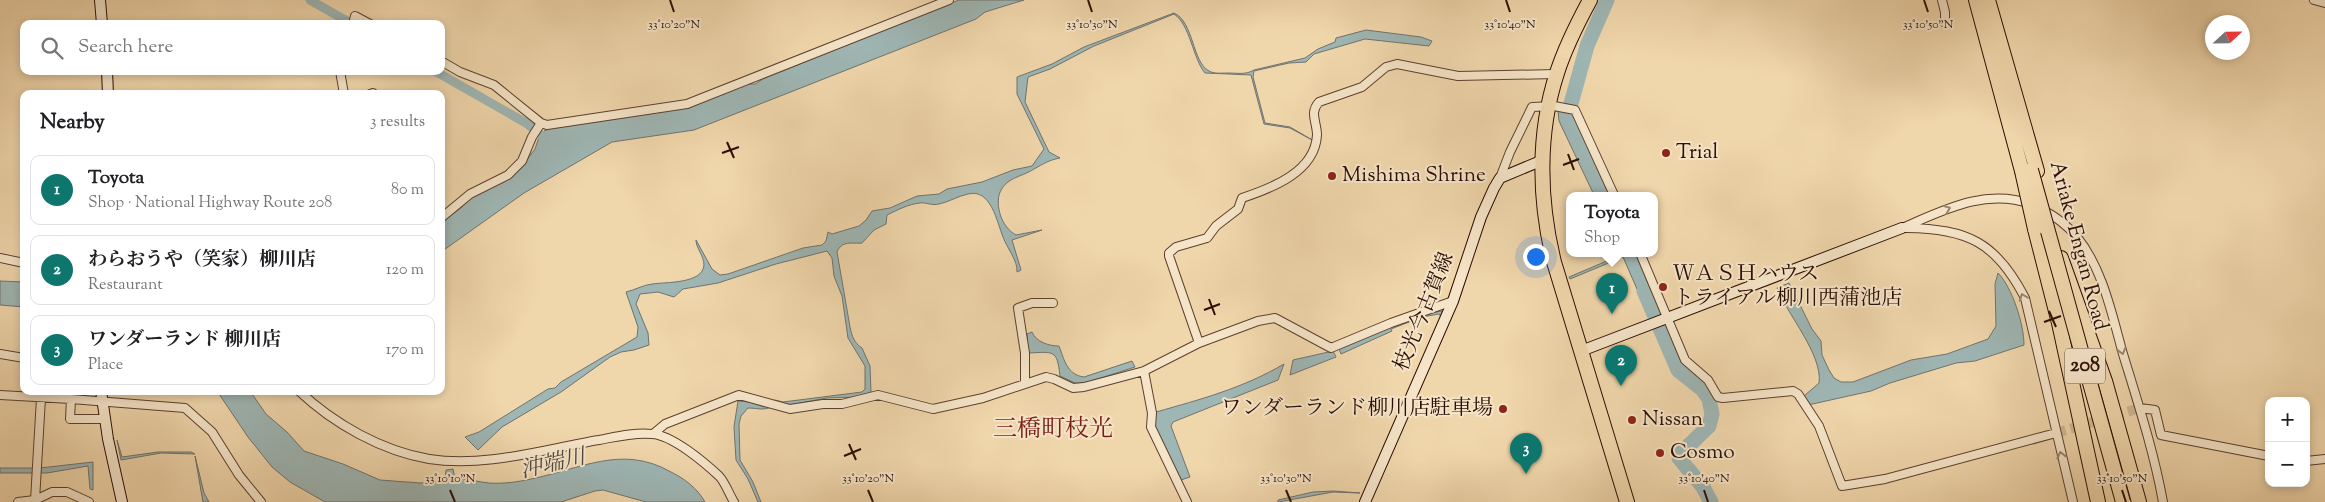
<!DOCTYPE html>
<html lang="en">
<head>
<meta charset="utf-8">
<style>
	body { margin:0; font-family:"Sorts Mill Goudy","Noto Serif JP",serif; background:#f2f2f2; color:#202124 }
	.controls { position:absolute; right:15px; bottom:15px; display:grid; overflow:hidden; border-radius:10px; box-shadow:0 2px 8px #0003 }
	.controls button { width:45px; height:45px; display:grid; place-items:center; padding:0; border:0; border-bottom:1px solid #e0e0e0; background:#fff; color:#202124; font:25px sans-serif }
	.compass { position:absolute; left:2205px; top:15px; width:45px; height:45px; border-radius:50%; background:#fff; box-shadow:0 2px 8px #0003; rotate:68deg }
	.you { position:absolute; left:1535px; top:256px; width:18px; height:18px; margin:-12px; border:4px solid #fff; border-radius:50%; background:#1a73e8; box-shadow:0 0 0 8px #1a73e833 }
	.badge { display:grid; place-items:center; width:32px; height:32px; border-radius:50%; background:#0f766e; color:#fff; font-size:16px; font-weight:700 }
	.pin { position:absolute; translate:-50% -41px; filter:drop-shadow(0 1px 2px #0008) }
	.pin::after { content:''; position:absolute; top:26px; width:18px; height:15px; background:inherit; clip-path:polygon(0 0,100% 0,50% 100%) }
	.popup { position:absolute; left:1566px; top:192px; width:92px; height:65px; box-sizing:border-box; display:grid; place-content:center; border-radius:10px; background:#fff; filter:drop-shadow(0 1px 4px #0005); font-size:16px; white-space:nowrap; color:#757577 }
	.popup b { font-size:19px; color:#202124 }
	.popup::after { content:''; position:absolute; left:50%; top:100%; margin-left:-10px; border:10px solid transparent; border-top-color:#fff }
	.list { margin:0; padding:0; list-style:none }
	h2 { display:flex; justify-content:space-between; align-items:center; height:65px; margin:0; padding:0 20px; font-size:21px }
	h2 small { font-size:16px; font-weight:400; color:#757577 }
	.list li { display:grid; grid-template-columns:32px 1fr auto; gap:15px; align-items:center; box-sizing:border-box; height:70px; margin:0 10px 10px; padding:0 10px; border:1px solid #e0e0e0; border-radius:10px }
	.list b { display:block; font-size:19px; white-space:nowrap }
	.list p { margin:0; font-size:16px; white-space:nowrap; color:#757577 }
	.list em { font-size:16px; font-style:normal; color:#757577 }
	.icon { flex:none; width:28px; height:28px; fill:none; stroke:currentColor; stroke-width:2; stroke-linecap:round; stroke-linejoin:round }
	.map { position:relative; flex:none; width:2325px; height:502px; overflow:hidden }
	.search { position:absolute; background:#fff; box-shadow:0 2px 8px #0003; left:20px; top:20px; width:425px; height:55px; display:flex; align-items:center; gap:12px; box-sizing:border-box; padding:0 18px; border-radius:10px; color:#757577; font-size:19px }
	.panel { position:absolute; background:#fff; box-shadow:0 2px 8px #0003; left:20px; top:90px; width:425px; height:305px; border-radius:10px }
	.map>svg:first-child { display:block }
	.water { fill:#9eb6b4; stroke:#70736e }
	.lines { fill:none; stroke-linecap:round; stroke-linejoin:round }
	.canal { stroke:#9eb6b4; stroke-width:9 }
	.river { stroke:#9eb6b4; stroke-width:15 }
	.secondary-tunnel { stroke:#d2b892; stroke-width:10; stroke-dasharray:10 5; stroke-linecap:butt }
	.street-casing { stroke:#5c402e; stroke-width:10 }
	.secondary-casing { stroke:#2b0e04; stroke-width:12 }
	.highway-casing { stroke:#2b0e04; stroke-width:16 }
	.street { stroke:#f5e4c8; stroke-width:8 }
	.secondary { stroke:#f5e4c8; stroke-width:10 }
	.highway { stroke:#f0d6ab; stroke-width:14 }
	.highway-bridge-casing { stroke:#2b0e04; stroke-width:16; stroke-linecap:butt }
	.highway-bridge { stroke:#f0d6ab; stroke-width:14 }
	.oneway { stroke:#9a8470 }
	.ticks { fill:none; stroke:#2b0e04; stroke-width:2 }
	.poi-dot { fill:#8f2418; stroke:#f5e4c8; stroke-width:2 }
	.labels { text-anchor:middle; dominant-baseline:central; stroke-width:4; stroke-linejoin:round; paint-order:stroke }
	.shield { fill:#f5e4c8; stroke:#684e3f; stroke-width:1 }
	.shield-label { font-size:20px; font-weight:bold; fill:#2b0e04 }
	.poi-label { font-size:21px; fill:#2b0e04; stroke:#f5e4c8; text-anchor:start }
	.street-label { font-size:21px; fill:#2b0e04; stroke:#f5e4c8 }
	.water-label { font-size:22px; font-style:italic; fill:#534942; stroke:#f5e4c8 }
	.quarter-label { font-size:24px; fill:#7a1f14; stroke:#f5e4c8 }
	.ticks-label { font-size:12px; text-anchor:middle; fill:#2b0e04; stroke:#f5e4c8; stroke-width:4; stroke-linejoin:round; paint-order:stroke }
</style>
</head>
<body>
<div class="map">
<svg width="2325" height="502" viewBox="0 0 2325 502">
	<rect width="100%" height="100%" fill="#f0d6ab"/>
	<filter id="stains"><feTurbulence type="fractalNoise" baseFrequency=".004" numOctaves="4"/><feColorMatrix values="0 0 0 0 .2 0 0 0 0 .09 0 0 0 0 .02 0 0 0 .5 -.17"/></filter>
	<radialGradient id="worn" r=".72"><stop offset=".6" stop-color="#630" stop-opacity="0"/><stop offset="1" stop-color="#630" stop-opacity=".3"/></radialGradient>
	<path class="water" d="M959,0H1024L985,12L976,19L694,130L612,142L524,193L441,252V223L462,207L470,197L504,182L522,166L535,149L538,140L544,131L554,127L686,108L748,84H755L763,79Z
		M1174,13C1194,22 1192,62 1209,71C1214,74 1221,73 1228,73C1237,73 1246,75 1254,70L1305,58L1318,49L1335,42L1336,38L1366,30L1421,37L1432,41L1429,46L1365,39L1314,54L1306,62L1289,63L1254,71L1253,77L1265,123L1290,127L1314,141L1290,128L1264,124L1251,75L1205,73C1193,59 1190,24 1174,14L1094,46L1050,69L1028,77L1025,102L1049,152L1060,158C1049,160 1043,164 1034,169C1020,178 1005,177 999,195C996,210 1003,228 1016,235L1042,230L1012,240L1021,270L1017,272C1018,261 1007,248 1003,237C997,222 991,188 968,194C958,196 949,202 939,204C932,206 926,202 920,203C909,204 897,210 887,215L886,224L874,230L862,243C852,244 842,240 837,252L850,327C852,336 854,343 862,348L870,366L871,392L860,397L827,398L784,406L775,404C766,412 759,408 748,408L741,416L739,424L740,460L753,482L761,502H758L748,479L736,460L734,427L738,401L750,402L764,407L775,400L783,402L862,392L865,389V366L848,338L842,296L834,276L832,258L827,251L776,264L718,283L683,289L674,297L658,292L640,294L636,304L648,333L649,345L634,350L621,352L610,357L561,392L502,427L478,450L465,437L479,432L548,389L555,388L561,382L637,337L638,327L626,292C635,290 643,285 652,284C665,282 703,284 704,265C704,256 696,248 696,240L712,269L720,275L728,274L803,248L822,245L826,241L828,232L832,234L859,226L866,220L872,211L890,208L917,196L939,194L947,189L982,182L1013,170L1032,166L1044,149L1017,94V77L1052,64L1084,47Z
		M1558,111L1573,114L1609,195H1594L1559,121Z
		M1621,253H1636L1658,307L1647,312L1623,257L1570,279L1569,277L1621,255Z
		M1998,273C2012,287 2024,324 2024,345L1975,361L1956,363L1890,383L1871,391L1808,405L1804,396L1819,383C1823,355 1787,314 1777,288L1789,283L1812,329L1821,341L1822,355L1829,370L1834,378L1841,382H1853L1911,360L1947,354L1988,339L1996,326L1995,284Z
		M0,281L24,282V307L0,305Z
		M1442,311L1445,312L1441,317L1439,314L1422,317L1391,329L1392,331L1341,354L1339,349C1372,333 1406,316 1442,311Z
		M1032,332C1036,342 1049,346 1059,346C1064,359 1067,375 1084,377L1132,361L1135,367L1085,383H1075L1060,376C1057,349 1054,352 1028,353L1027,334Z
		M1333,351L1336,357L1290,375L1293,360Z
		M1284,364L1278,380L1173,422L1171,426L1190,477L1181,480L1154,425L1156,412C1202,399 1243,388 1284,364Z
		M217,391H250L266,414L287,432L304,451L343,464L380,480L420,483L445,481L446,470L453,469L455,479C467,478 478,482 489,483C502,484 518,482 531,479C581,469 622,444 671,472C685,479 697,488 705,502H646L603,490L595,491L561,502H325L290,482L272,467L248,437Z
		M117,440L122,457L158,452H191L195,454L161,453L121,460Z
		M195,456L204,493L209,502H203Z
		M93,462V490L90,489L88,466L47,473H0V468H40Z
		M1333,491L1360,493L1333,492L1278,502V500L1313,492Z"/>
	<g class="lines">
		<path class="canal" d="M310,0L352,24
			M435,71L526,123L550,142"/>
		<path class="river" d="M1570,123L1567,118L1587,46L1607,0
			M1644,291L1678,370L1702,389L1709,399L1712,414L1709,426L1679,455V458L1703,487L1711,502"/>
		<path class="secondary-tunnel" d="M2056,433L2140,408"/>
		<g class="street-casing">
			<path id="street" d="M1942,0L1945,12V23
				M2314,0L2325,3
				M353,24L355,16L370,24
				M441,61L460,72L494,85L541,123L547,125L687,104L949,0
				M340,71L344,94
				M370,94L373,93
				M1500,178L1510,152L1532,107L1554,106L1575,110L1614,195
				M2041,209C2055,216 2067,225 2077,237C2103,269 2112,315 2123,354C2138,403 2154,452 2163,502
				M441,218L470,194L508,175L522,161L532,137L541,123
				M1902,228C1944,210 1985,188 2031,204
				M1906,228C1968,229 1996,242 2025,298L2073,502
				M1640,253L1685,360L1708,380L1718,397L1723,398L1793,391L1798,394L1819,426L1842,486L1885,479L2056,433
				M0,258L24,263
				M1199,343L1169,256V253L1176,247L1207,238L1216,226L1238,209L1242,198C1272,188 1315,172 1317,135C1317,122 1309,113 1319,102L1362,87L1386,67L1397,64L1458,76L1556,74
				M0,354L24,358
				M1144,371L1152,413L1151,427L1187,502
				M1025,384V353L1018,308L1032,303H1053
				M299,391C334,424 382,451 429,459C485,468 544,449 599,440C615,437 635,432 652,434C672,435 704,462 719,476C725,482 729,494 734,502
				M0,395L71,399L70,419H105
				M71,399L185,408L212,432L239,475L261,502
				M2140,408L2155,410L2161,435L2269,456
				M653,434L665,424L739,395L790,409L823,404H842L878,395L933,409L983,398L1046,377L1054,379L1073,388L1084,387L1144,371L1199,343L1258,321L1275,318L1331,348L1391,323L1453,301
				M2306,461L2325,459
				M35,500L41,398
				M18,502L35,500L52,492H67L89,502"/>
		</g>
		<g class="secondary-casing">
			<path id="secondary" d="M100,0L102,24
				M107,71L108,94
				M1581,351L1902,228
				M101,391L108,439L122,502
				M1365,502L1453,301L1481,217L1494,188L1500,178L1543,160"/>
		</g>
		<g class="highway-casing">
			<path id="highway" d="M1590,0C1577,24 1565,48 1557,73C1537,134 1539,201 1554,262L1627,502
				M1976,0L2022,171
				M1988,0L2037,171
				M2035,229L2059,323L2098,502
				M2061,258L2105,381L2139,502"/>
		</g>
		<use href="#street" class="street"/>
		<use href="#secondary" class="secondary"/>
		<use href="#highway" class="highway"/>
		<g class="highway-bridge-casing">
			<path id="highway-bridge" d="M2031,170L2123,502
				M2022,171L2035,229"/>
		</g>
		<use href="#highway-bridge" class="highway-bridge"/>
	</g>
	<defs><path id="oneway-chevron" d="M-2-3.5L2.5 0L-2 3.5" fill="none" stroke-width="1.6" stroke-linecap="round" stroke-linejoin="round" transform="scale(1.25)"/></defs>
	<g class="oneway">
		<use href="#oneway-chevron" transform="translate(1947 209) rotate(-22)"/>
		<use href="#oneway-chevron" transform="translate(2023 297) rotate(-111)"/>
		<use href="#oneway-chevron" transform="translate(2122 351) rotate(73)"/>
		<use href="#oneway-chevron" transform="translate(2061 455) rotate(-104)"/>
	</g>
	<path class="ticks" d="M670,0L674,12M1088,0L1092,12M1506,0L1510,12M1924,0L1928,12M727,142L734,158M722,153L739,147M1568,154L1574,170M1563,165L1579,159M1209,299L1215,315M1204,310L1220,304M2049,311L2056,327M2044,322L2061,316M849,444L856,460M844,456L861,449M450,490L455,502M868,490L873,502M1286,490L1291,502M1704,490L1708,502M2122,490L2126,502"/>
	<g class="poi-dot">
		<circle cx="1666" cy="153" r="5"/>
		<circle cx="1332" cy="176" r="5"/>
		<circle cx="1663" cy="287" r="5"/>
		<circle cx="1503" cy="409" r="5"/>
		<circle cx="1632" cy="420" r="5"/>
		<circle cx="1660" cy="453" r="5"/>
	</g>
	<g class="labels">
		<rect class="shield" x="2065" y="348.5" width="40" height="35" rx="4"/>
		<g class="shield-label">
			<text x="2085" y="366">208</text>
		</g>
		<g class="poi-label">
			<text x="1676" y="153">Trial</text>
			<text x="1342" y="176">Mishima Shrine</text>
			<text x="1673" y="275">ＷＡＳＨハウス<tspan x="1673" dy="24">トライアル柳川西蒲池店</tspan></text>
			<text x="1493" y="409" text-anchor="end">ワンダーランド柳川店駐車場</text>
			<text x="1642" y="420">Nissan</text>
			<text x="1670" y="453">Cosmo</text>
		</g>
		<g class="street-label">
			<text transform="translate(2078 246) rotate(75)">Ariake Engan Road</text>
			<text transform="translate(1425 312) rotate(-68)">枝光今古賀線</text>
		</g>
		<g class="water-label">
			<text transform="translate(553 465) rotate(-13)">沖端川</text>
		</g>
		<g class="quarter-label">
			<text x="1053" y="430">三橋町枝光</text>
		</g>
	</g>
	<g class="ticks-label">
		<text x="674" y="28">33°10'20"N</text>
		<text x="1092" y="28">33°10'30"N</text>
		<text x="1510" y="28">33°10'40"N</text>
		<text x="1928" y="28">33°10'50"N</text>
		<text x="450" y="482">33°10'10"N</text>
		<text x="868" y="482">33°10'20"N</text>
		<text x="1286" y="482">33°10'30"N</text>
		<text x="1704" y="482">33°10'40"N</text>
		<text x="2122" y="482">33°10'50"N</text>
	</g>
	<rect width="100%" height="100%" filter="url(#stains)"/>
	<rect width="100%" height="100%" fill="url(#worn)"/>
</svg>
<div class="controls">
<button>+</button>
<button>−</button>
</div>
<svg class="compass" viewBox="-18 -18 36 36"><path d="M0-13l5 13h-10z" fill="#e53935"/><path d="M0 13l5-13h-10z" fill="#757577"/></svg>
<div class="you"></div>
<div class="pin badge" style="left:1612px;top:314px">1</div>
<div class="popup"><b>Toyota</b>Shop</div>
<div class="pin badge" style="left:1621px;top:386px">2</div>
<div class="pin badge" style="left:1526px;top:474px">3</div>
<div class="search"><svg class="icon" aria-label="search" viewBox="0 0 24 24"><circle cx="10" cy="10" r="6"/><path d="M15 15l6 6"/></svg>Search here</div>
<section class="panel">
<h2>Nearby<small>3 results</small></h2>
<ul class="list">
<li><span class="badge">1</span><div><b>Toyota</b><p>Shop · National Highway Route 208</p></div><em>80 m</em></li>
<li><span class="badge">2</span><div><b>わらおうや（笑家）柳川店</b><p>Restaurant</p></div><em>120 m</em></li>
<li><span class="badge">3</span><div><b>ワンダーランド 柳川店</b><p>Place</p></div><em>170 m</em></li>
</ul>
</section>
</div>
</body>
</html>
